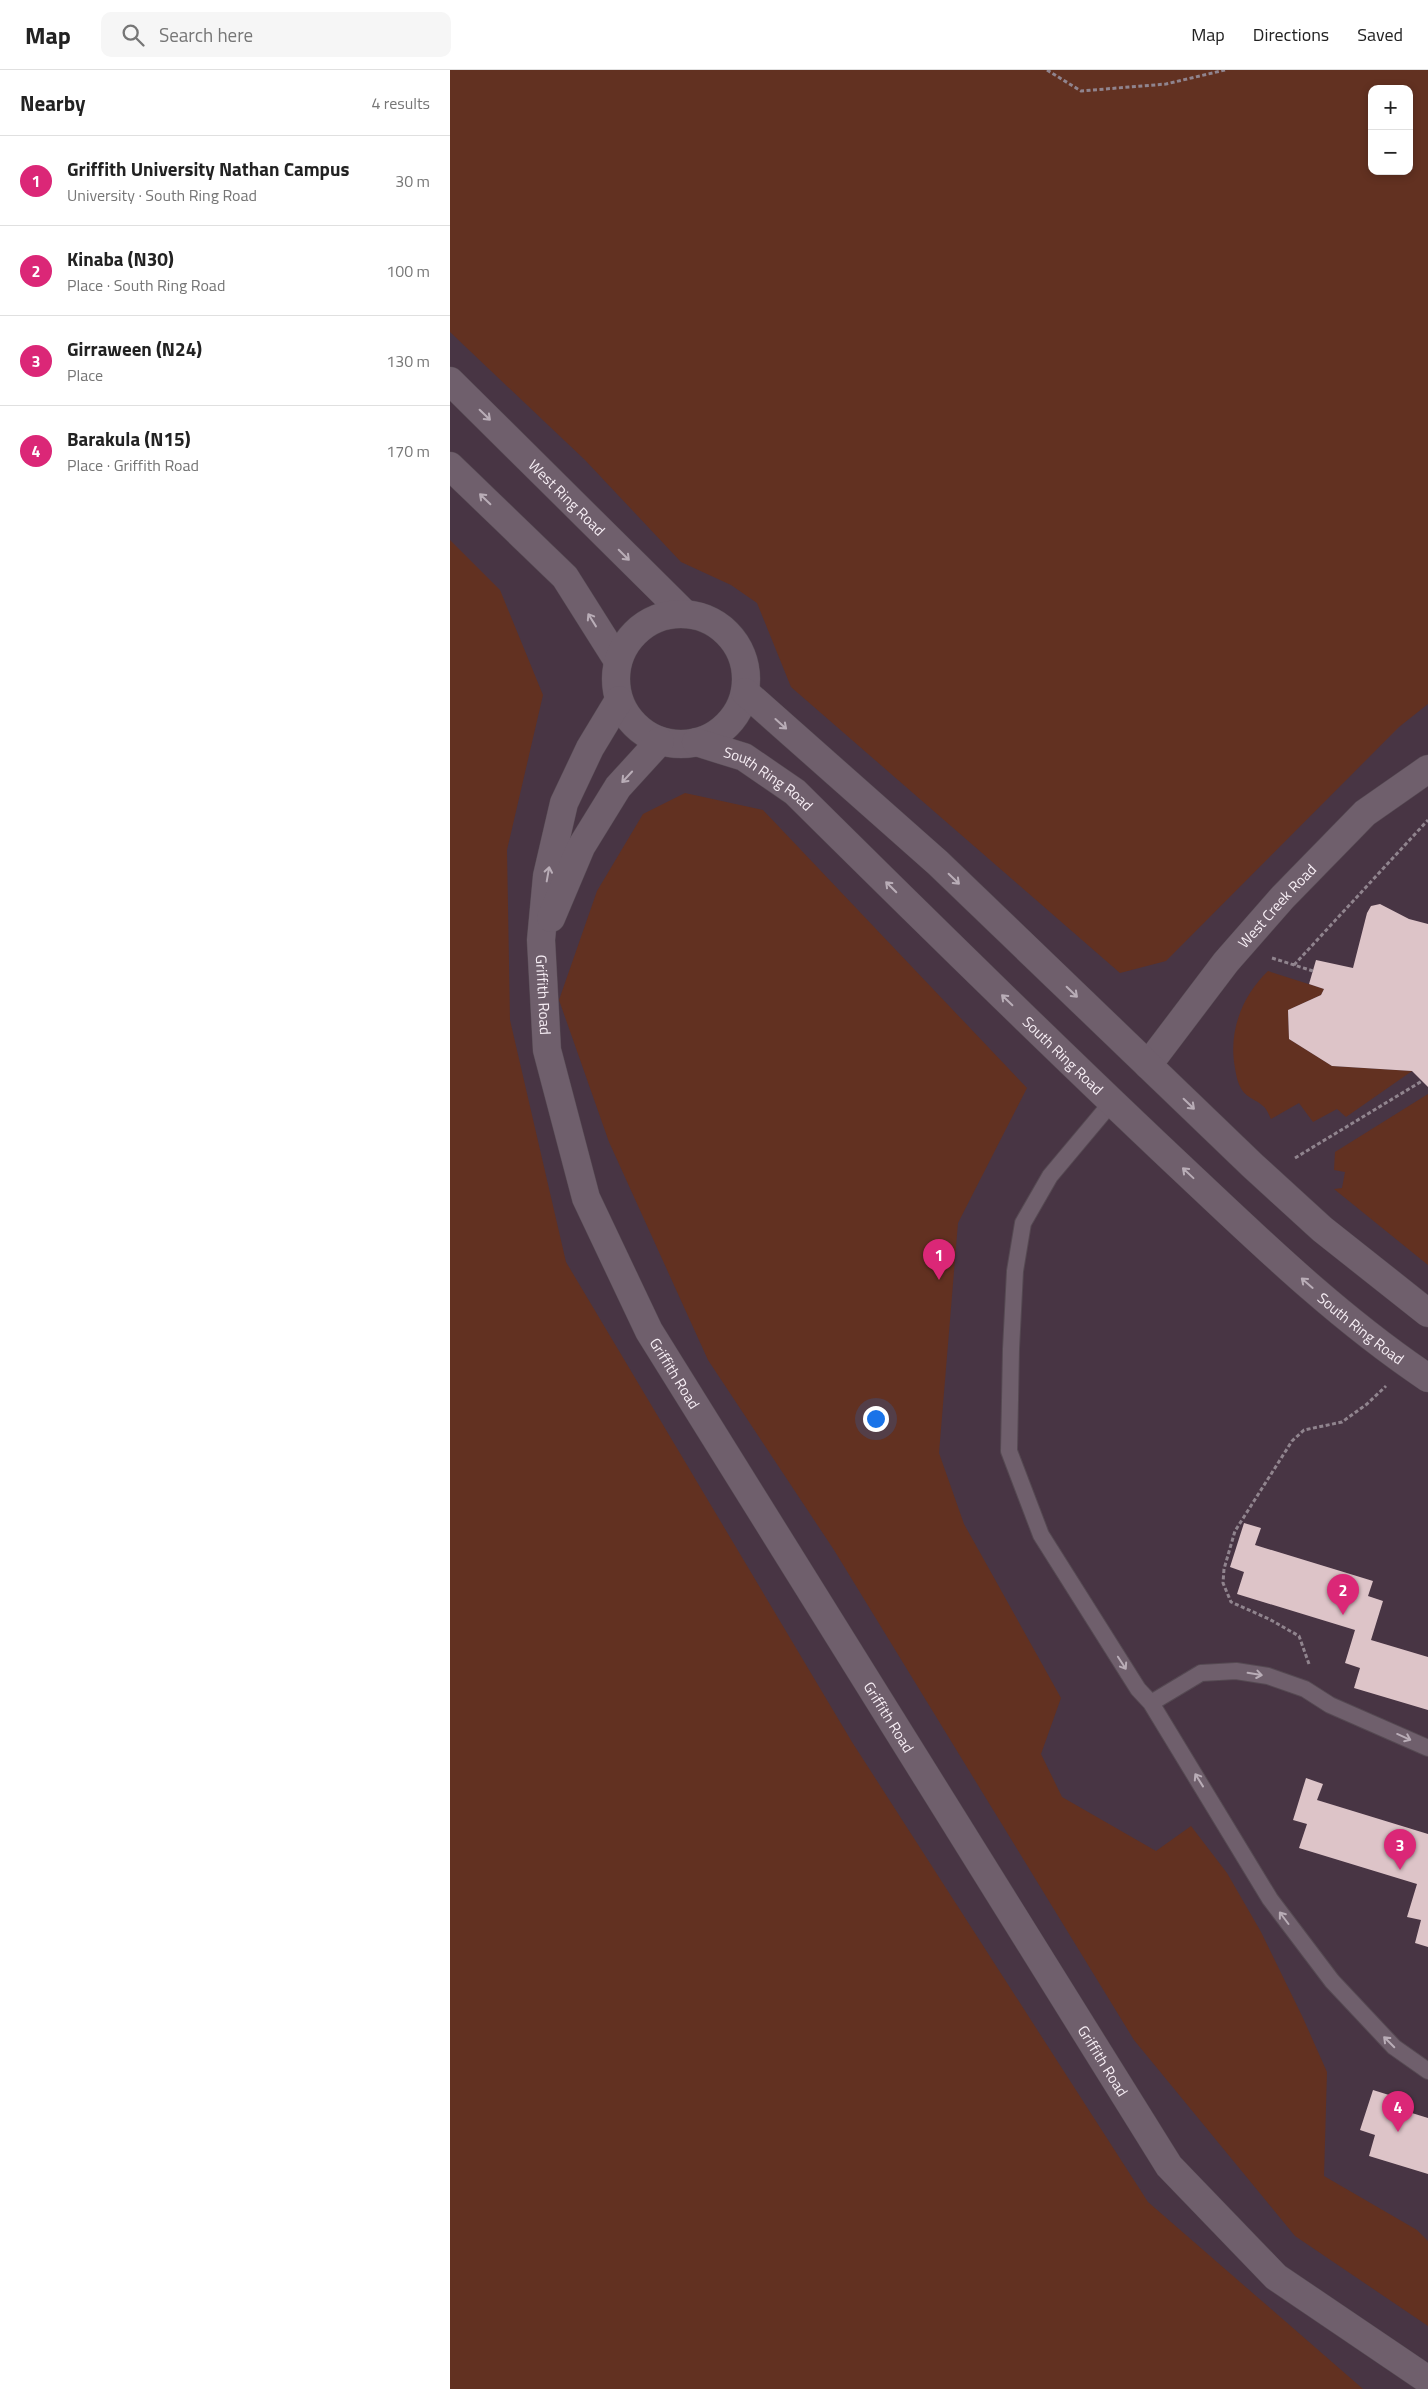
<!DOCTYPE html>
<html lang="en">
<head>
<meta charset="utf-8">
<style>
	body { margin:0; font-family:"Titillium Web",sans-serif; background:#f6f6f6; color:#222 }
	.controls { position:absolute; right:15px; top:15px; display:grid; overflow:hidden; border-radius:10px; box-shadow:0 2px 8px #0003 }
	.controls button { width:45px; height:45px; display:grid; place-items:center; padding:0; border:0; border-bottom:1px solid #e0e0e0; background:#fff; color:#222; font:25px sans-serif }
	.you { position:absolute; left:425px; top:1348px; width:18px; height:18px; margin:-12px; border:4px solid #fff; border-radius:50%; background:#1a73e8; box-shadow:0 0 0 8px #1a73e833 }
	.badge { display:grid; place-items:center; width:32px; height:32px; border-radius:50%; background:#db2777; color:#fff; font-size:16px; font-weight:700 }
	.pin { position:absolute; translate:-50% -41px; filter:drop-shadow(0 1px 2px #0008) }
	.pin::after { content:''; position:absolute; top:26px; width:18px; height:15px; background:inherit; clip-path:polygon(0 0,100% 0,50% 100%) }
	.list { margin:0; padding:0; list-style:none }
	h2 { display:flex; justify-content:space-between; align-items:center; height:65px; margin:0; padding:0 20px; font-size:21px }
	h2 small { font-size:16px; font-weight:400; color:#767676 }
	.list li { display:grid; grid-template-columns:32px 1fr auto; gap:15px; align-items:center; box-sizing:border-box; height:90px; padding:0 20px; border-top:1px solid #e0e0e0 }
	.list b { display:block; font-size:19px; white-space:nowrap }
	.list p { margin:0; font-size:16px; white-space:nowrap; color:#767676 }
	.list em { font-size:16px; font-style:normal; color:#767676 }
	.icon { flex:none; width:28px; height:28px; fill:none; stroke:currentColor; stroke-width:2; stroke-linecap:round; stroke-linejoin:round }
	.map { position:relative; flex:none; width:978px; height:2319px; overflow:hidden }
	header { display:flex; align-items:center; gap:30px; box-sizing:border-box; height:70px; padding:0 25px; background:#fff; border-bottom:1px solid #e0e0e0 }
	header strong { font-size:24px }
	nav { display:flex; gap:28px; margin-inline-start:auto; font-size:18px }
	.search { width:350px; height:45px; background:#f6f6f6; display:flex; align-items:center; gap:12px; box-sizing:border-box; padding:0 18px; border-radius:10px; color:#767676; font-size:19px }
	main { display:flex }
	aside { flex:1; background:#fff }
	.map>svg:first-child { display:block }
	.built { fill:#483544; fill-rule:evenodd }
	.green { fill:#623121; fill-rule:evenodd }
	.building { fill:#ddc4c8 }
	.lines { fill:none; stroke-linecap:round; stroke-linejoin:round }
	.service-casing { stroke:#554952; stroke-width:18 }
	.minor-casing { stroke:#554952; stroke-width:29 }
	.tertiary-casing { stroke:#554952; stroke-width:29 }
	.path { stroke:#90848e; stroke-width:3; stroke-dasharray:4 2.5; stroke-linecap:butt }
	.service { stroke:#6f5f6c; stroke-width:16 }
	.minor { stroke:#6f5f6c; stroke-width:28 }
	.tertiary { stroke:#6f5f6c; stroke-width:28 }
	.oneway { stroke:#b9adb7 }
	.labels { text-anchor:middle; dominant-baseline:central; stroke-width:5; stroke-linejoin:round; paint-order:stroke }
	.street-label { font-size:15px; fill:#f6edf4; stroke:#3b2c38 }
</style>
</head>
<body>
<header>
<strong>Map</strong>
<div class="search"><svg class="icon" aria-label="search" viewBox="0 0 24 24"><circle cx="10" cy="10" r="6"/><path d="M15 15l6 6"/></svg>Search here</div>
<nav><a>Map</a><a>Directions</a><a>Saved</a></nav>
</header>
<main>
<aside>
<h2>Nearby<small>4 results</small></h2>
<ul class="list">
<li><span class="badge">1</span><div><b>Griffith University Nathan Campus</b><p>University · South Ring Road</p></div><em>30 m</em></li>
<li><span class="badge">2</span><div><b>Kinaba (N30)</b><p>Place · South Ring Road</p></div><em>100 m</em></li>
<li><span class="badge">3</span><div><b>Girraween (N24)</b><p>Place</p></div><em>130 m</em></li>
<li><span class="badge">4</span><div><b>Barakula (N15)</b><p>Place · Griffith Road</p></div><em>170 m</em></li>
</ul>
</aside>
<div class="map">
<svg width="978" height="2319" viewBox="0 0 978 2319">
	<rect width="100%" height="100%" fill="#3b2c38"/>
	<path class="built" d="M0,0H978V2319H0ZM922,19H959V101H922Z"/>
	<path class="green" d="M0,0H978V634L949,657L716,891L670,903L341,617L307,533L281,515L231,492L135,390L0,262ZM922,19H959V101H922Z
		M0,470L50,520L93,625L57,780L60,950L116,1192L402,1672L698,2132L913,2319H0Z
		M235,723L313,740L577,1018L508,1153L489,1383L514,1454L611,1628L591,1684L612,1727L706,1781L741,1756L777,1803L811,1862L853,1948L877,2002L874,2106L967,2160L978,2171V2256L845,2166L684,1970L384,1480L258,1290L159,1072L109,930L147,821L193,744Z
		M818,901L874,919L871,925L838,940L839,969L882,996L962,1001L896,1047L887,1039L863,1052L849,1033L821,1049C819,1045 817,1039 813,1036C807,1030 797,1028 792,1020C788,1014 786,1005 785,998C778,962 792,926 818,901Z
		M978,1024V1195L884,1119L892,1118L895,1102L884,1100L885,1082Z"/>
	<path class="building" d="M930,834L959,849L978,854V1017L962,1001L882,996L839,969L838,940L871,925L874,919L859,914L866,890L903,898L917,843L921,836Z
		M794,1453L811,1458L805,1475L923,1511L918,1526L933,1531L921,1570L978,1587V1640L904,1618L910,1598L895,1593L905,1560L787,1524L794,1502L780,1497Z
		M856,1708L873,1714L867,1730L978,1764V1877L965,1873L971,1850L957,1847L967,1814L849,1778L857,1754L843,1750Z
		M923,2020L939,2025L936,2035L978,2048V2104L919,2086L925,2065L910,2060Z"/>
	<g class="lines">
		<g class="service-casing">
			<path id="service" d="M662,1032L600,1106L573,1153L565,1201L561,1279L559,1381L591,1465L688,1619L701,1633L751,1603L786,1601L818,1606L855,1619L880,1635L978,1678
				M701,1633L820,1829L882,1911L944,1977L978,2001"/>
		</g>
		<g class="minor-casing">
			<g id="minor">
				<path id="s1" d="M698,995L776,892L833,827L915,743L978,699"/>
			</g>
		</g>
		<g class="tertiary-casing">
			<g id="tertiary">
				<path id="s2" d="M0,311L235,544"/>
				<path d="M0,396L115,507L168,591"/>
				<circle cx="231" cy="609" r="65"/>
				<path d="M295,622L488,793L802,1095L872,1159L978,1243"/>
				<path id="s3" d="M169,630L140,678L114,733L97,806L91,870L97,980L136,1128L199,1261L719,2096L826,2207L978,2310"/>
				<path id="s4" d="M246,672L294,687L345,722C469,845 594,968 721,1088C803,1165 884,1245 978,1308"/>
				<path d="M101,848L131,777L168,717L210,671"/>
			</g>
		</g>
		<path class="path" d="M597,0L631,21L716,14L775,0
			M822,888L863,901
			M844,895L978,750
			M845,1088L972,1011
			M859,1594L849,1566L819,1549L781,1532L773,1513L774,1499L785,1461L842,1371L854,1360L892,1352L917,1334L936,1316"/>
		<use href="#service" class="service"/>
		<use href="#minor" class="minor"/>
		<use href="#tertiary" class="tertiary"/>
	</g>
	<defs><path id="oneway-shaft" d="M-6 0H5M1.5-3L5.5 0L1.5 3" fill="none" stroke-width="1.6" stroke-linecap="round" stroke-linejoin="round" transform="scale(1.25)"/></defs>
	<g class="oneway">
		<use href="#oneway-shaft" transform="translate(35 345) rotate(44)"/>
		<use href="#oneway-shaft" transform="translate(35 429) rotate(-136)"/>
		<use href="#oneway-shaft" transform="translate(174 485) rotate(45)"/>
		<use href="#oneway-shaft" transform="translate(142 550) rotate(-122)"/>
		<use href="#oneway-shaft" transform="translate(331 654) rotate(42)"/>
		<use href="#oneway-shaft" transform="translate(177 707) rotate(133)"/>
		<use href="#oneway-shaft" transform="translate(98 804) rotate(-80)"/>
		<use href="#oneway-shaft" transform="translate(504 809) rotate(44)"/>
		<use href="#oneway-shaft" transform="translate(441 817) rotate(-135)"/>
		<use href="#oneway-shaft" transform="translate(622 922) rotate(44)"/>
		<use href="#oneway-shaft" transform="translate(557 930) rotate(-136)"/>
		<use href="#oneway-shaft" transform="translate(739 1034) rotate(44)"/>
		<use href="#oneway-shaft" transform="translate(738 1103) rotate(-137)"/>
		<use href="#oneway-shaft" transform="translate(857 1213) rotate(-139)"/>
		<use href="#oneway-shaft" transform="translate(672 1593) rotate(57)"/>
		<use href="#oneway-shaft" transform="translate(805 1604) rotate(9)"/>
		<use href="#oneway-shaft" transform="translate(954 1667) rotate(24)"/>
		<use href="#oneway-shaft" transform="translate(749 1710) rotate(-122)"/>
		<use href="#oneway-shaft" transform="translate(834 1848) rotate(-127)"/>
		<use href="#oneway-shaft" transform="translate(939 1972) rotate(-135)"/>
	</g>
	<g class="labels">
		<g class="street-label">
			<text stroke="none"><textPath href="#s2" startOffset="165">West Ring Road</textPath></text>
			<text stroke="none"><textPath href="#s4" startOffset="82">South Ring Road</textPath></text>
			<text stroke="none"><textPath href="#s1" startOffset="205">West Creek Road</textPath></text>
			<text stroke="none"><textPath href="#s3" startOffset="311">Griffith Road</textPath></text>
			<text stroke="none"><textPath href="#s4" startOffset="488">South Ring Road</textPath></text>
			<text stroke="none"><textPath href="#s4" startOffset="892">South Ring Road</textPath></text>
			<text stroke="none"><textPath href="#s3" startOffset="716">Griffith Road</textPath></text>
			<text stroke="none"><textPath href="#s3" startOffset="1121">Griffith Road</textPath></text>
			<text stroke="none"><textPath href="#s3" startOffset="1526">Griffith Road</textPath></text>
		</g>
	</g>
</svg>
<div class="controls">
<button>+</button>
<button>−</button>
</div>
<div class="you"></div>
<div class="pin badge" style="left:489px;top:1210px">1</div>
<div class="pin badge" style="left:893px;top:1545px">2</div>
<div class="pin badge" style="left:950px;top:1800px">3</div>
<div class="pin badge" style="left:948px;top:2062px">4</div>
</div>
</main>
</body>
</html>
